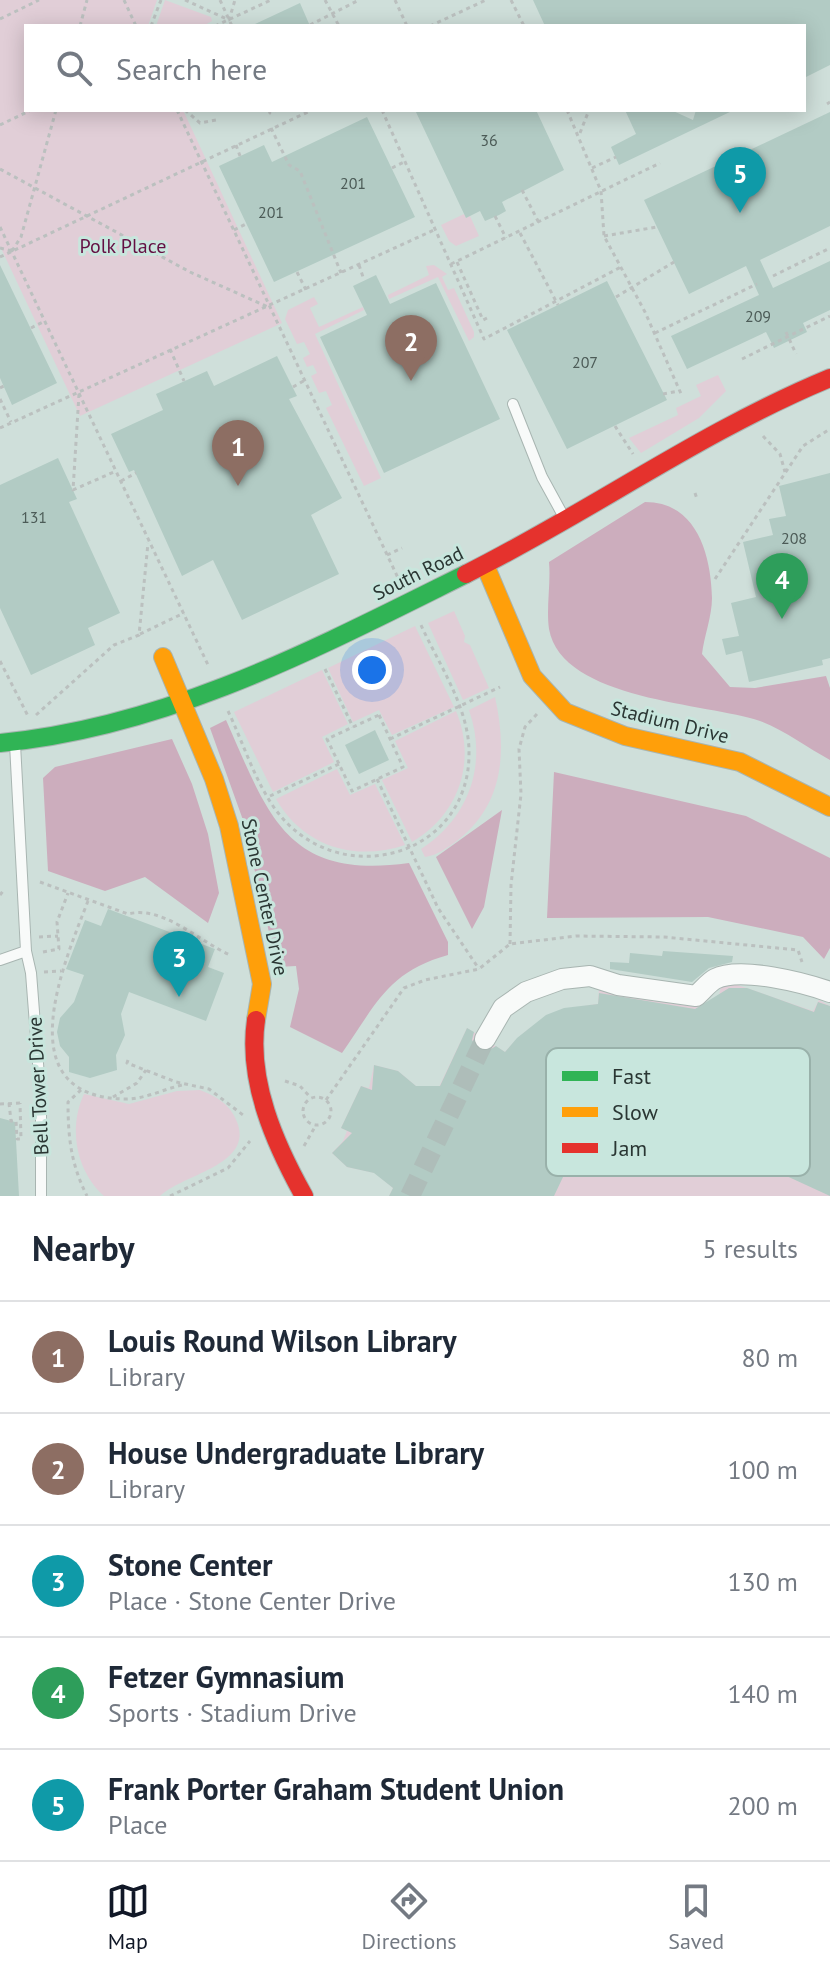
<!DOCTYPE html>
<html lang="en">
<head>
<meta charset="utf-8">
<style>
	body { margin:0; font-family:"PT Sans",sans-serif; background:#f6f6f7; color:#1f2937 }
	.you { position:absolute; left:372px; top:670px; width:28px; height:28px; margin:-20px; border:6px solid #fff; border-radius:50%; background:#1a73e8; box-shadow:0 0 0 12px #1a73e833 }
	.badge { display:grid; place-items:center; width:52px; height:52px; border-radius:50%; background:#111827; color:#fff; font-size:26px; font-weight:700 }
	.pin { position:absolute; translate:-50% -66px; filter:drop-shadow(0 2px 4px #0008) }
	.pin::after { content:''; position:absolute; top:42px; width:28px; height:24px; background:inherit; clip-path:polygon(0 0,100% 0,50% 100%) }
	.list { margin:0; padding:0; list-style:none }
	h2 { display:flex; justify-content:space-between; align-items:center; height:104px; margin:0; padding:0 32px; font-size:34px }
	h2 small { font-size:26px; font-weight:400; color:#747a83 }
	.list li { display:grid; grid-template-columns:52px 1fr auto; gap:24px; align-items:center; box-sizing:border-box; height:112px; padding:0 32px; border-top:2px solid #e0e1e3 }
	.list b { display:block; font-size:30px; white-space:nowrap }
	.list p { margin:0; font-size:26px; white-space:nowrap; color:#747a83 }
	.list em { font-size:26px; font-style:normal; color:#747a83 }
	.icon { flex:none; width:44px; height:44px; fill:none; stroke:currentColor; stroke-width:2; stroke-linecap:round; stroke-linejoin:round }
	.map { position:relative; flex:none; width:830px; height:1196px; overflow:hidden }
	.search { position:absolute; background:#fff; box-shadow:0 4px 20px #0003; left:24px; right:24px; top:24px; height:88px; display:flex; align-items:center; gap:20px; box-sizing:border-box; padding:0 28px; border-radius:0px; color:#747a83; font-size:30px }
	.sheet { height:664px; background:#fff }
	nav { display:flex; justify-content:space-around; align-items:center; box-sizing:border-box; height:112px; border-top:2px solid #e0e1e3; background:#fff; font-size:22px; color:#747a83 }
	nav a { display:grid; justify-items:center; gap:4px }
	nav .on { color:#111827 }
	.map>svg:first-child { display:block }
	.green { fill:#e1ced7 }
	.forest { fill:#ccadbd }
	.building { fill:#b2cbc4 }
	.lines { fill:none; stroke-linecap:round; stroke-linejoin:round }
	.street-tunnel { stroke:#aebdb9; stroke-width:20; stroke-dasharray:20 10; stroke-linecap:butt }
	.lane-casing { stroke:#a8b5b1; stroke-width:12 }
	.street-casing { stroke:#a8b5b1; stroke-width:22 }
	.fast-casing { stroke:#a8b5b1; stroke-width:20 }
	.slow-casing { stroke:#a8b5b1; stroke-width:20 }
	.jam-casing { stroke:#a8b5b1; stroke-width:20 }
	.path { stroke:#bbc0bf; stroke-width:3; stroke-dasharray:4 4; stroke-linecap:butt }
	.lane { stroke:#f8faf9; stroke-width:10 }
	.street { stroke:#f8faf9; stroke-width:20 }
	.fast { stroke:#30b455; stroke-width:18 }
	.slow { stroke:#ff9f0a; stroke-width:18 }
	.jam { stroke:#e5322d; stroke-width:18 }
	.labels { text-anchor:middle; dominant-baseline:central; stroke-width:6; stroke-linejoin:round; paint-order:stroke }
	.number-label { font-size:16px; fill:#4c5b57 }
	.park-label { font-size:20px; fill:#641043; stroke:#c8e6dd }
	.street-label { font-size:20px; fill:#2a3633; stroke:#c8e6dd }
	.key { fill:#c8e6dd; stroke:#99b1aa; stroke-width:2 }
	.key-label { font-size:22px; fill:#2a3633 }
</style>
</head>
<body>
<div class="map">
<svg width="830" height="1196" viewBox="0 0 830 1196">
	<rect width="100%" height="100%" fill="#cfdfda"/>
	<path class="green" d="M0,0H157L148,26H26V110H183L282,323L80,416L0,246Z
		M165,0L211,17L212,21L203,26H156Z
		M464,214L466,218L470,216L479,236L456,246L449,241L441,225Z
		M434,265L447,274L442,277L448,290L454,288L474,332V337L469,341L438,277L389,299L388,295L429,275L426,266Z
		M314,297L318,304L310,308L319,327L363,307L364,310L315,334L381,478L364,486L326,408L332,405L326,391L319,393L311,376L317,373L313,365L307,367L303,358L310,354L304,342L297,344L285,319L288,310Z
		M718,375L726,391L699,418L641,453L629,438L678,415L676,408L701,396L696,385Z
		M454,611L465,636L464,642L470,645L489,688L463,700L428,623Z
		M415,626L454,707L392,735L379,710L353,722L328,668Z
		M322,670L348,724L322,737L334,762L273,792L234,712Z
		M495,697C507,751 504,804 458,840C447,848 438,855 425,857L421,849C469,818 488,764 469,710Z
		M456,711C477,761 459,815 412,842L382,780L408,768L395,741Z
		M337,769L350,795L375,784L405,845C354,862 303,846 276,799Z
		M723,980L813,1011L819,1000L830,1006V1196H389L393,1188L375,1173L347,1167L332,1153L343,1141L347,1131L341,1128L361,1086L369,1088L374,1065L398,1071L416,1086L438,1089L467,1028L505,1052C532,1020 558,1009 598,1004L599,989L716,1006Z
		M200,1090C216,1096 231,1105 237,1122C254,1165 183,1174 160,1196H104C76,1171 68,1128 84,1094L129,1104L177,1091Z"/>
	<path class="forest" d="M645,502C697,502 711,555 712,598C712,616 704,637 702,654L730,687L755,688L826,676L830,688V760C808,748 784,730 760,721C708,703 562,701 549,629C546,608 551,583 549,562Z
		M226,720C269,817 287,880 409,863L448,942V955C387,972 376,1005 342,1053L290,1027L299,989L296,966L277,967L243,820L210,728Z
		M172,739L192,784L208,834L219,893L208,923L145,877L105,891L48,871L43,778L55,767Z
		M554,772L746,816L830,858V948L824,959L803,937L708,917L547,918Z
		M502,810L484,907L472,929L436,857Z"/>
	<path class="building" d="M533,0H830V65L804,78V26H545Z
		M300,3L310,26H251Z
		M415,110H536L564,170L502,202L506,211L499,215L485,221L480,211L466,218Z
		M625,110H671L693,120L696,110H734L619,165L611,147L636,134Z
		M830,112V226L760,260L773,288L830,261V310L803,323L807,332L774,348L766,332L687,369L671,336L759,295L746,266L689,294L644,200Z
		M367,117L415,217L274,282L219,166L264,145L272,162Z
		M0,265L57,383L12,405L0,378Z
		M376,275L390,304L436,283L500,419L384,473L320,337L367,315L353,286Z
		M607,281L667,400L567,449L507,330Z
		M277,356L297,396L289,399L342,498L311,515L339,574L242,620L213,560L182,576L134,470L129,472L111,434L163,410L156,394L207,371L214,386Z
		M58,458L77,499L69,502L120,613L88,628L95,645L31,675L0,608V485Z
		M830,473V658L822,660L823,665L749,682L742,651L726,655L722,639L739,636L731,603L756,597L743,542L773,535L769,519L786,516L779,486Z
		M375,730L389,760L359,774L345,745Z
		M108,909L215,949L208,967L224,973L206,1021L129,992L121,1014L125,1035L116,1055L117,1070L90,1078L69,1072V1057L60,1046L57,1032L60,1018L74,1002L84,975L66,969L85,920L101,926Z
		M663,951L733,956L732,962L709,968L692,982L610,969V962L629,963L630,953L662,956Z
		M729,988H747L814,1012L818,1002L830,1006V1196L717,1144L642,1125L602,1120H590L554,1196H389L393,1188L374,1173L347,1167L332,1153L352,1133L341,1128L361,1086L372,1090L374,1065L398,1071L416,1086H440L467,1028L474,1032L472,1040L478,1050L486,1052L496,1046L505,1052L517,1038L546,1015L564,1008L598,1004L599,993L695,1009Z
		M0,1118L15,1122L19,1196H0Z"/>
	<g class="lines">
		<path class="street-tunnel" d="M410,1196L485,1039"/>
		<g class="lane-casing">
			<path id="lane" d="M513,404L542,477L565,519
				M15,744L26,951L31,973L41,1102V1196
				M0,960L26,951"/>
		</g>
		<g class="street-casing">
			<path id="street" d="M485,1039L503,1008L526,992L562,979L590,976L618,985L696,996C702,991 709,982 715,979C740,966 805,983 830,992"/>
		</g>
		<g class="fast-casing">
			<path id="fast" d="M0,743C168,727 317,648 466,574"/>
		</g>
		<g class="slow-casing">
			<path id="slow" d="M485,565L532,676L565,712L625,736L740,762L830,807
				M163,657L214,779L229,826L262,984L256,1020"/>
		</g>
		<g class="jam-casing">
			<path id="jam" d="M466,574C590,512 702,431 830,378
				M256,1020C247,1081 275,1144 304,1196"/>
		</g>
		<path class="path" d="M124,0L136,26
			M185,0L229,20L235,0
			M220,0L232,26
			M325,0L339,26
			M395,0L407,26
			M511,0L524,26
			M0,19L39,0
			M310,25L359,0
			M80,26L87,0
			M151,26L161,0
			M215,26L271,0
			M430,26L486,0
			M827,104L830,102
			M177,110L399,580
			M185,110L200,123L216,120
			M269,110L270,113L276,110
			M382,110L484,339L621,267
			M567,110L601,191L604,236L645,312L682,396
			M0,125L31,110
			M271,128L289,165L300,171L341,273
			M580,133L589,110
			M236,145L240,156
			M392,168L404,162
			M592,168L616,157
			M0,169L190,272L268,307
			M522,190L539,223
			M495,216L506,238
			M0,227L209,667
			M234,230L246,224
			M520,233L558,305
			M604,236L657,227
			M0,248L12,251
			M12,251L21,237L56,110
			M0,257L312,110
			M457,262L483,320L487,318
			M451,264L660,163
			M359,265L364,280
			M297,272L306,290
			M773,276L830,248
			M616,297L674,262
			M31,328L45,321
			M786,332L796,354
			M655,333L757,284
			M170,349L184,381
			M742,359L830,316
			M293,387L307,379
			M0,388L4,386
			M79,394L73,490L116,471
			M663,394L679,391
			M0,399L11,422
			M615,426L633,454
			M0,428L434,230
			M763,436L780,454L785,472
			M121,481L136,473
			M695,493L697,499
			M387,555L402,548
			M715,579L803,446L830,429
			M140,634L184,613
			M0,661L29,718
			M325,669L353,727
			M228,711C245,746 259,796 288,824C354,889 469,851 469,754C470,709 438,663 420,623
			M36,715L114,645L139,635L148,543
			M379,715L403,767L352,791L327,739Z
			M390,739L500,687
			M377,779L438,908L479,969
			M270,796L339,764
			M40,882L128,914C163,905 200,942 230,955
			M0,895L3,891
			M88,901C64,963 5,1098 126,1099C146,1099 166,1088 186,1084
			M39,937L58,936
			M510,944L511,885L521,794L519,749L525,727L537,714
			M43,952L59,949L57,922L68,893
			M44,972L61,971
			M128,1060L127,1063L176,1082L209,1089L243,1115
			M285,1081L300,1086L311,1098
			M81,1090L68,1102C68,1138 71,1164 87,1196
			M113,1097L137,1083L146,1070
			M303 1111a14 14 0 1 1 28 0a14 14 0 1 1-28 0Z
			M326,1100L404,988L425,980L479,969L510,944L576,936L664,937L798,950L802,962
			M9,1103L11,1121H16L17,1139H21L20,1103
			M0,1104L22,1103
			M304,1146L316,1125
			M170,1196L228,1168L250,1141"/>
		<use href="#lane" class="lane"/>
		<use href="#street" class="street"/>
		<use href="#fast" class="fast"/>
		<use href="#slow" class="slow"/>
		<use href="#jam" class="jam"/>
	</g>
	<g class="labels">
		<g class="number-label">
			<text x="489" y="140">36</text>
			<text x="353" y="183">201</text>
			<text x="271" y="212">201</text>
			<text x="758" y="316">209</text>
			<text x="585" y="362">207</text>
			<text x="34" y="517">131</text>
			<text x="794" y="538">208</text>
		</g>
		<g class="park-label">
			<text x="123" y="246">Polk Place</text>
		</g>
		<g class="street-label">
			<text transform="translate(418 573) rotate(-26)">South Road</text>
			<text transform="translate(670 722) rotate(14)">Stadium Drive</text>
			<text transform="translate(265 897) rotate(78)">Stone Center Drive</text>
			<text transform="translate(38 1086) rotate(-93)">Bell Tower Drive</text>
		</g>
	</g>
	<rect x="546" y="1048" width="264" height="128" rx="12" class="key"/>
	<rect x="562" y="1071" width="36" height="10" fill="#30b455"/>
	<rect x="562" y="1107" width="36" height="10" fill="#ff9f0a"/>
	<rect x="562" y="1143" width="36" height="10" fill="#e5322d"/>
	<g class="key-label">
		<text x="612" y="1084">Fast</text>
		<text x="612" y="1120">Slow</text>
		<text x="612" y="1156">Jam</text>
	</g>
</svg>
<div class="you"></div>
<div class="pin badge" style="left:238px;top:486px;background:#8d6e63">1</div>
<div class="pin badge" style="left:411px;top:381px;background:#8d6e63">2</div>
<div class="pin badge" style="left:179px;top:997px;background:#0f9aa8">3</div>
<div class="pin badge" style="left:782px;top:619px;background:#2e9e5b">4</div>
<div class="pin badge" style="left:740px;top:213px;background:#0f9aa8">5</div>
<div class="search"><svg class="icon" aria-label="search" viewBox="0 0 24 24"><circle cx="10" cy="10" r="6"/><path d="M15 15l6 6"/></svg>Search here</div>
</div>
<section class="sheet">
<h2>Nearby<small>5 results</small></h2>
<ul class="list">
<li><span class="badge" style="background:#8d6e63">1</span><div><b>Louis Round Wilson Library</b><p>Library</p></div><em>80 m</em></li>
<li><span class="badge" style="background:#8d6e63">2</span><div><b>House Undergraduate Library</b><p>Library</p></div><em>100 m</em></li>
<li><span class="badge" style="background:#0f9aa8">3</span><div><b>Stone Center</b><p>Place · Stone Center Drive</p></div><em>130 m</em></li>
<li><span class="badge" style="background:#2e9e5b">4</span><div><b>Fetzer Gymnasium</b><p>Sports · Stadium Drive</p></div><em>140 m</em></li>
<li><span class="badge" style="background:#0f9aa8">5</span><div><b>Frank Porter Graham Student Union</b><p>Place</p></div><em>200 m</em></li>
</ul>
</section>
<nav>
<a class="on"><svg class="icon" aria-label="map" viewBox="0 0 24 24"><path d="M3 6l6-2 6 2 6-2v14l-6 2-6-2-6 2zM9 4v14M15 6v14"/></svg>Map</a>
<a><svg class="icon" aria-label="directions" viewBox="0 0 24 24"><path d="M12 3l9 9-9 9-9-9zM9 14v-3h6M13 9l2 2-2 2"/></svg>Directions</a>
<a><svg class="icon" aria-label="saved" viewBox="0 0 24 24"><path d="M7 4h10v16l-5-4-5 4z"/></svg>Saved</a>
</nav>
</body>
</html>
